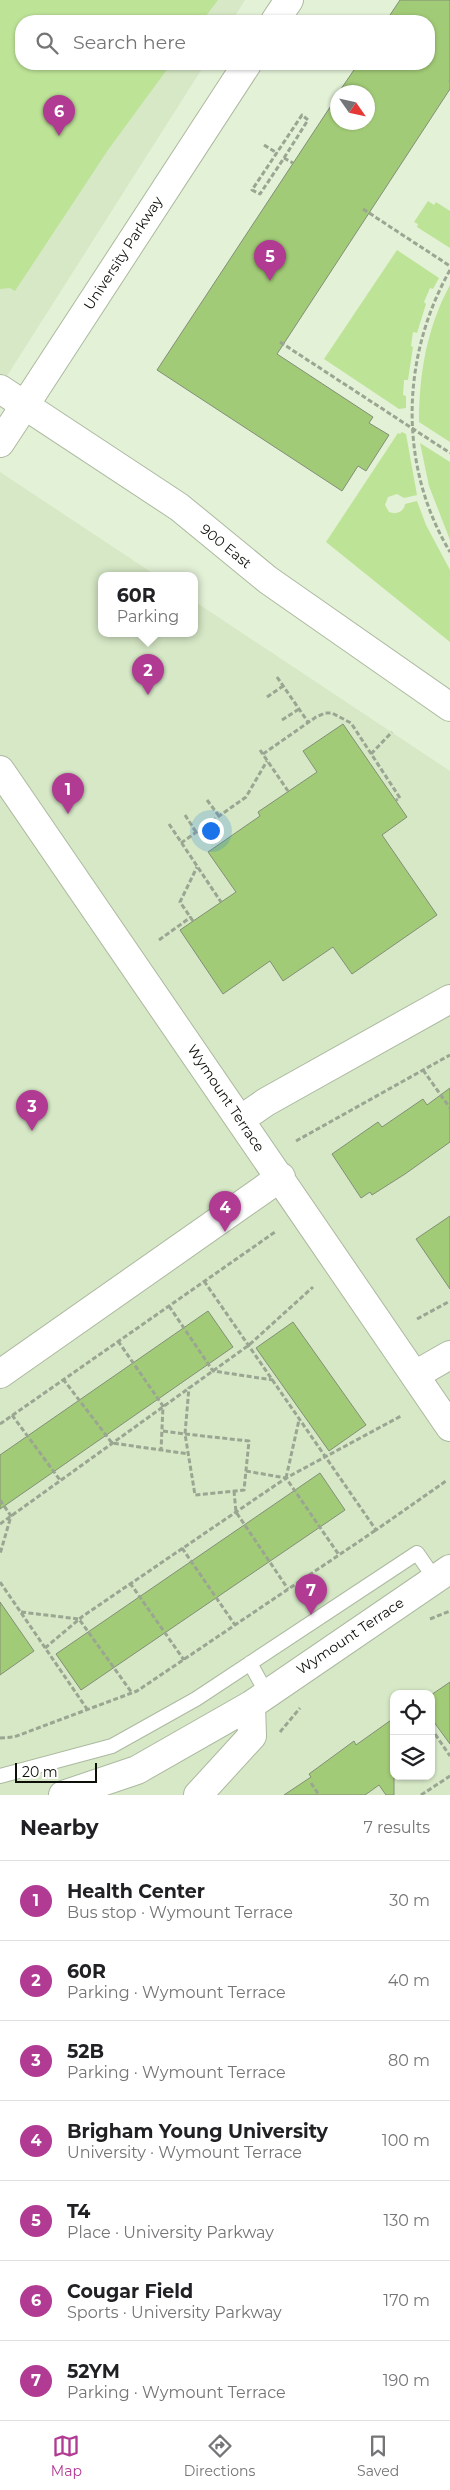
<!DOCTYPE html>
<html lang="en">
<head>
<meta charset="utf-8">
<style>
	body { margin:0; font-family:Montserrat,sans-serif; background:#f2f2f2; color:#202124 }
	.controls { position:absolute; right:15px; bottom:15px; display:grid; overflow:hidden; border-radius:10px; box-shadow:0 1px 4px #0004 }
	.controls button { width:45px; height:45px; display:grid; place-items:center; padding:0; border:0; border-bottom:1px solid #e0e0e0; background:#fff; color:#202124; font:25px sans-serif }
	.compass { position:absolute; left:330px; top:85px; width:45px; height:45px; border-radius:50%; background:#fff; box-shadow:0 1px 4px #0004; rotate:124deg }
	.scale { position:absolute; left:15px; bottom:12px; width:82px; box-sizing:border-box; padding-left:5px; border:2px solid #0c1008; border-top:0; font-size:14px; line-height:18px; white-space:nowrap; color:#0c1008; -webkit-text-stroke:4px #fff; paint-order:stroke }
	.you { position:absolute; left:210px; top:830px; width:18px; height:18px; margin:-12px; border:4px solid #fff; border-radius:50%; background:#1a73e8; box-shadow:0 0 0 8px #1a73e833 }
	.badge { display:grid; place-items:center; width:32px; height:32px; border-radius:50%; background:#b13b93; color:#fff; font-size:16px; font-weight:700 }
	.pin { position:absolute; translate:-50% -41px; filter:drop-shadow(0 1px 2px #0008) }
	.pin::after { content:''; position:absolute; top:26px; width:18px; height:15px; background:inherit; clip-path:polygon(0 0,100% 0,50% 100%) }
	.popup { position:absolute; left:98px; top:572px; width:100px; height:65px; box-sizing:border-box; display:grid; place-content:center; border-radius:10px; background:#fff; filter:drop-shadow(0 1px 4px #0005); font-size:16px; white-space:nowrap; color:#757577 }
	.popup b { font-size:19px; color:#202124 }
	.popup::after { content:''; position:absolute; left:50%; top:100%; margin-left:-10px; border:10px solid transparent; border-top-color:#fff }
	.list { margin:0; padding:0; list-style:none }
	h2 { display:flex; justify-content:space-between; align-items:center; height:65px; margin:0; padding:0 20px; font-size:21px }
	h2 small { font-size:16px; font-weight:400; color:#757577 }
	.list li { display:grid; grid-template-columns:32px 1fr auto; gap:15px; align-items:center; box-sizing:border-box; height:80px; padding:0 20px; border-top:1px solid #e0e0e0 }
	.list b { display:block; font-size:19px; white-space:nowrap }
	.list p { margin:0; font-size:16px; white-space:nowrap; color:#757577 }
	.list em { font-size:16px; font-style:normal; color:#757577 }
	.icon { flex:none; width:28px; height:28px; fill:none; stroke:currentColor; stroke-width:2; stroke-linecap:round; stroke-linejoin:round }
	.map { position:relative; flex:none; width:450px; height:1795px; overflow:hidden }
	.search { position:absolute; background:#fff; box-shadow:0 1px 4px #0004; left:15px; right:15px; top:15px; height:55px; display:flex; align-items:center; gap:12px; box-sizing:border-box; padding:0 18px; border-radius:20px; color:#757577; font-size:19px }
	.sheet { height:625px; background:#fff }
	nav { display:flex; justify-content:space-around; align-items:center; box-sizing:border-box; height:70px; border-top:1px solid #e0e0e0; background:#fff; font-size:14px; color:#757577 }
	nav a { display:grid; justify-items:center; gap:2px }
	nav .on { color:#b13b93 }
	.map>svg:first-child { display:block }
	.built { fill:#d6e8c6; fill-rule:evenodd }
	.green { fill:#bde397 }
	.building { fill:#a2cb77; stroke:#828f77 }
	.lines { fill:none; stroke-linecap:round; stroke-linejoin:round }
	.service-casing { stroke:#acb9a0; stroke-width:16 }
	.minor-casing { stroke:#acb9a0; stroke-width:30 }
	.secondary-casing { stroke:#acb9a0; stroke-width:30 }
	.path { stroke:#9ba692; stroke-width:3; stroke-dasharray:5 2.5; stroke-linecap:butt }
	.service { stroke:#fff; stroke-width:14 }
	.minor { stroke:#fff; stroke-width:28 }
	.secondary { stroke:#fff; stroke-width:28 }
	.labels { text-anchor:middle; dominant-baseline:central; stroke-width:4; stroke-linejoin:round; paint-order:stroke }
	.street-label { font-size:14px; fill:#0c1008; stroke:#fff }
</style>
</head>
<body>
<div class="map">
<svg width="450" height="1795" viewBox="0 0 450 1795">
	<rect width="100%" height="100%" fill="#e3f1d7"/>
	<path class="built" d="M0,0H245L232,21H21V64H205L0,387Z
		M0,472L157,576H102V634H194V601L450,771V1795H0ZM394,1694H431V1776H394Z"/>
	<path class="green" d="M0,0H218L202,21H21V64H171L108,150L15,291L10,288L0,289Z
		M428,201L434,205L436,202L450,211V248L417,227L418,224L414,222Z
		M397,250L439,278L433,289L430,288L424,302L426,304L417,333L413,332L411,346L413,347L408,380H404L403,395L406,396V408L399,409L324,359Z
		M450,285V442L419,422C419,374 427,327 450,285Z
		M402,432L406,434L417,495L404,498L397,494L388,497L385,505L389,512C396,515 404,512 405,504L417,501L426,525L450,570V642L326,542L398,433L400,434Z
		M420,443L450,462V540L429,486Z"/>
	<path class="building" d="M400,0H450V89L277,354L373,417L369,423L389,435L366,471L358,466L342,491L157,370L338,95V122H368V92H339L358,64H429V21H386Z
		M343,724L407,817L382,835L437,915L352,974L333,947L283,981L270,961L223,994L180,930L236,892L208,852L260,816L258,812L317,772L303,751Z
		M450,1088V1142L405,1174L372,1195L370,1192L361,1198L332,1154L378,1122L382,1127L423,1099L427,1105Z
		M450,1216V1289L416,1239Z
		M208,1311L233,1347L0,1509V1455Z
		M293,1322L366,1425L329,1451L256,1348Z
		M320,1473L345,1510L81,1690L56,1654Z
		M0,1602L34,1651L0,1675Z
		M450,1682V1744L431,1718V1695Z
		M394,1718V1795H386L379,1785L365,1795H284L311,1777L309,1774L354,1741L356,1745Z"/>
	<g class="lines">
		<g class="service-casing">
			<path id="service" d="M250,1663L267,1694
				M0,1776L112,1746L196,1699L417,1553L435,1579"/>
		</g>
		<g class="minor-casing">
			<path id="minor" d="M0,443L25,405
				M0,770L450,1427
				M240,1120L266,1102L450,999
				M0,1374L281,1177
				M415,1375L450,1355
				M63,1795L137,1770L251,1705L450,1569
				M198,1795L252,1736L251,1705"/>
		</g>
		<g class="secondary-casing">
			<path id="secondary" d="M275,21L289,0
				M0,389L179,507L268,580L450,707
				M25,405L247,64"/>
		</g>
		<path class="path" d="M450,80V81
			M264,145L277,153
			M284,158L308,120L302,115L252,190L260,194L284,158L293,163
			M363,209L450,266
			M450,270C401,357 398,465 450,552
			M280,342L450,453
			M277,677L308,722
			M267,697L283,686
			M282,720L299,709
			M260,750L288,791
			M263,754L316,717L325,713H332L351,723L400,798L396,800
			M371,754L392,732
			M207,800L219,816
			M185,815L196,832
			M169,824L221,902
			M181,843L246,797L267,761
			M193,921L180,902L197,867
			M159,940L191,917
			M423,1070L450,1108
			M296,1141L450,1055
			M204,1281L376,1530L446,1481
			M169,1306L213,1371L273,1380
			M417,1319L450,1301
			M118,1341L163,1406L161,1451
			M63,1379L112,1443L189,1454
			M12,1415L60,1480
			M0,1424L275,1232
			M163,1431L185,1434L189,1387
			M185,1434L249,1441L244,1490L195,1495Z
			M246,1471L286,1478L339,1555
			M286,1478L299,1420
			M234,1491L236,1512L288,1589
			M0,1500L11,1516L0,1554
			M0,1524L249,1345L313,1287
			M182,1548L235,1625
			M0,1582L87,1709
			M130,1583L184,1660
			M21,1612L79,1619L132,1693
			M430,1619L450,1611
			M45,1648L83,1616L286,1478L401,1416
			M431,1728L450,1756
			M280,1732L300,1708
			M0,1738L14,1737L137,1691L376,1530
			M311,1783L319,1795
			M421,1795L450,1776"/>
		<use href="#service" class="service"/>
		<use href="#minor" class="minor"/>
		<use href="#secondary" class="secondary"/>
	</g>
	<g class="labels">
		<g class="street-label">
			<text transform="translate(123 253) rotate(-57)">University Parkway</text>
			<text transform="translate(226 546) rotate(39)">900 East</text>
			<text transform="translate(226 1098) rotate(56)">Wymount Terrace</text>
			<text transform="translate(350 1636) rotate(-34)">Wymount Terrace</text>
		</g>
	</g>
</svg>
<div class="controls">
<button><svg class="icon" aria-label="locate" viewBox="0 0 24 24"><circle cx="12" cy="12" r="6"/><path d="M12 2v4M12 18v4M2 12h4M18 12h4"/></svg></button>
<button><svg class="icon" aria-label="layers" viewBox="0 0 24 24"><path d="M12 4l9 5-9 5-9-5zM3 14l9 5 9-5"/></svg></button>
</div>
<svg class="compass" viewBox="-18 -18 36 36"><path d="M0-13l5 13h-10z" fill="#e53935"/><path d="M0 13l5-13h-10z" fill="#757577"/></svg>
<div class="scale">20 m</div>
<div class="you"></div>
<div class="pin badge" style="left:68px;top:814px">1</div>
<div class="pin badge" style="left:148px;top:695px">2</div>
<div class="popup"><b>60R</b>Parking</div>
<div class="pin badge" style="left:32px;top:1131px">3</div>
<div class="pin badge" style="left:225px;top:1232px">4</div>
<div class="pin badge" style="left:270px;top:281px">5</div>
<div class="pin badge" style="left:59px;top:136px">6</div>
<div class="pin badge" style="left:311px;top:1615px">7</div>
<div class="search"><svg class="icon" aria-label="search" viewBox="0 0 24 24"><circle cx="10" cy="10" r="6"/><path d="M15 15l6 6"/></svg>Search here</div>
</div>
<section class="sheet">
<h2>Nearby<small>7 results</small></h2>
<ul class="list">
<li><span class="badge">1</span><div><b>Health Center</b><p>Bus stop · Wymount Terrace</p></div><em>30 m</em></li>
<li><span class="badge">2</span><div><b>60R</b><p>Parking · Wymount Terrace</p></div><em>40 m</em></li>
<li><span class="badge">3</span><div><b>52B</b><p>Parking · Wymount Terrace</p></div><em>80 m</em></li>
<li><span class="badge">4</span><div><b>Brigham Young University</b><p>University · Wymount Terrace</p></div><em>100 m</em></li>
<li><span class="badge">5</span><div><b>T4</b><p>Place · University Parkway</p></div><em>130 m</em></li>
<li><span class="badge">6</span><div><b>Cougar Field</b><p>Sports · University Parkway</p></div><em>170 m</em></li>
<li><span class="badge">7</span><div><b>52YM</b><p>Parking · Wymount Terrace</p></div><em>190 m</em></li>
</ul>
</section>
<nav>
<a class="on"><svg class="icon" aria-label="map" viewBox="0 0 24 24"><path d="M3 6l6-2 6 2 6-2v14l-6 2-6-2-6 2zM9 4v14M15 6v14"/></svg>Map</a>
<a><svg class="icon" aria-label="directions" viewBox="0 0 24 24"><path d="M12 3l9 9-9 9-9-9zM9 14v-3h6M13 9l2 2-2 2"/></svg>Directions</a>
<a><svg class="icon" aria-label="saved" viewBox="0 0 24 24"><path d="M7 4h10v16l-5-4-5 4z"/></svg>Saved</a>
</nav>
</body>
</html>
